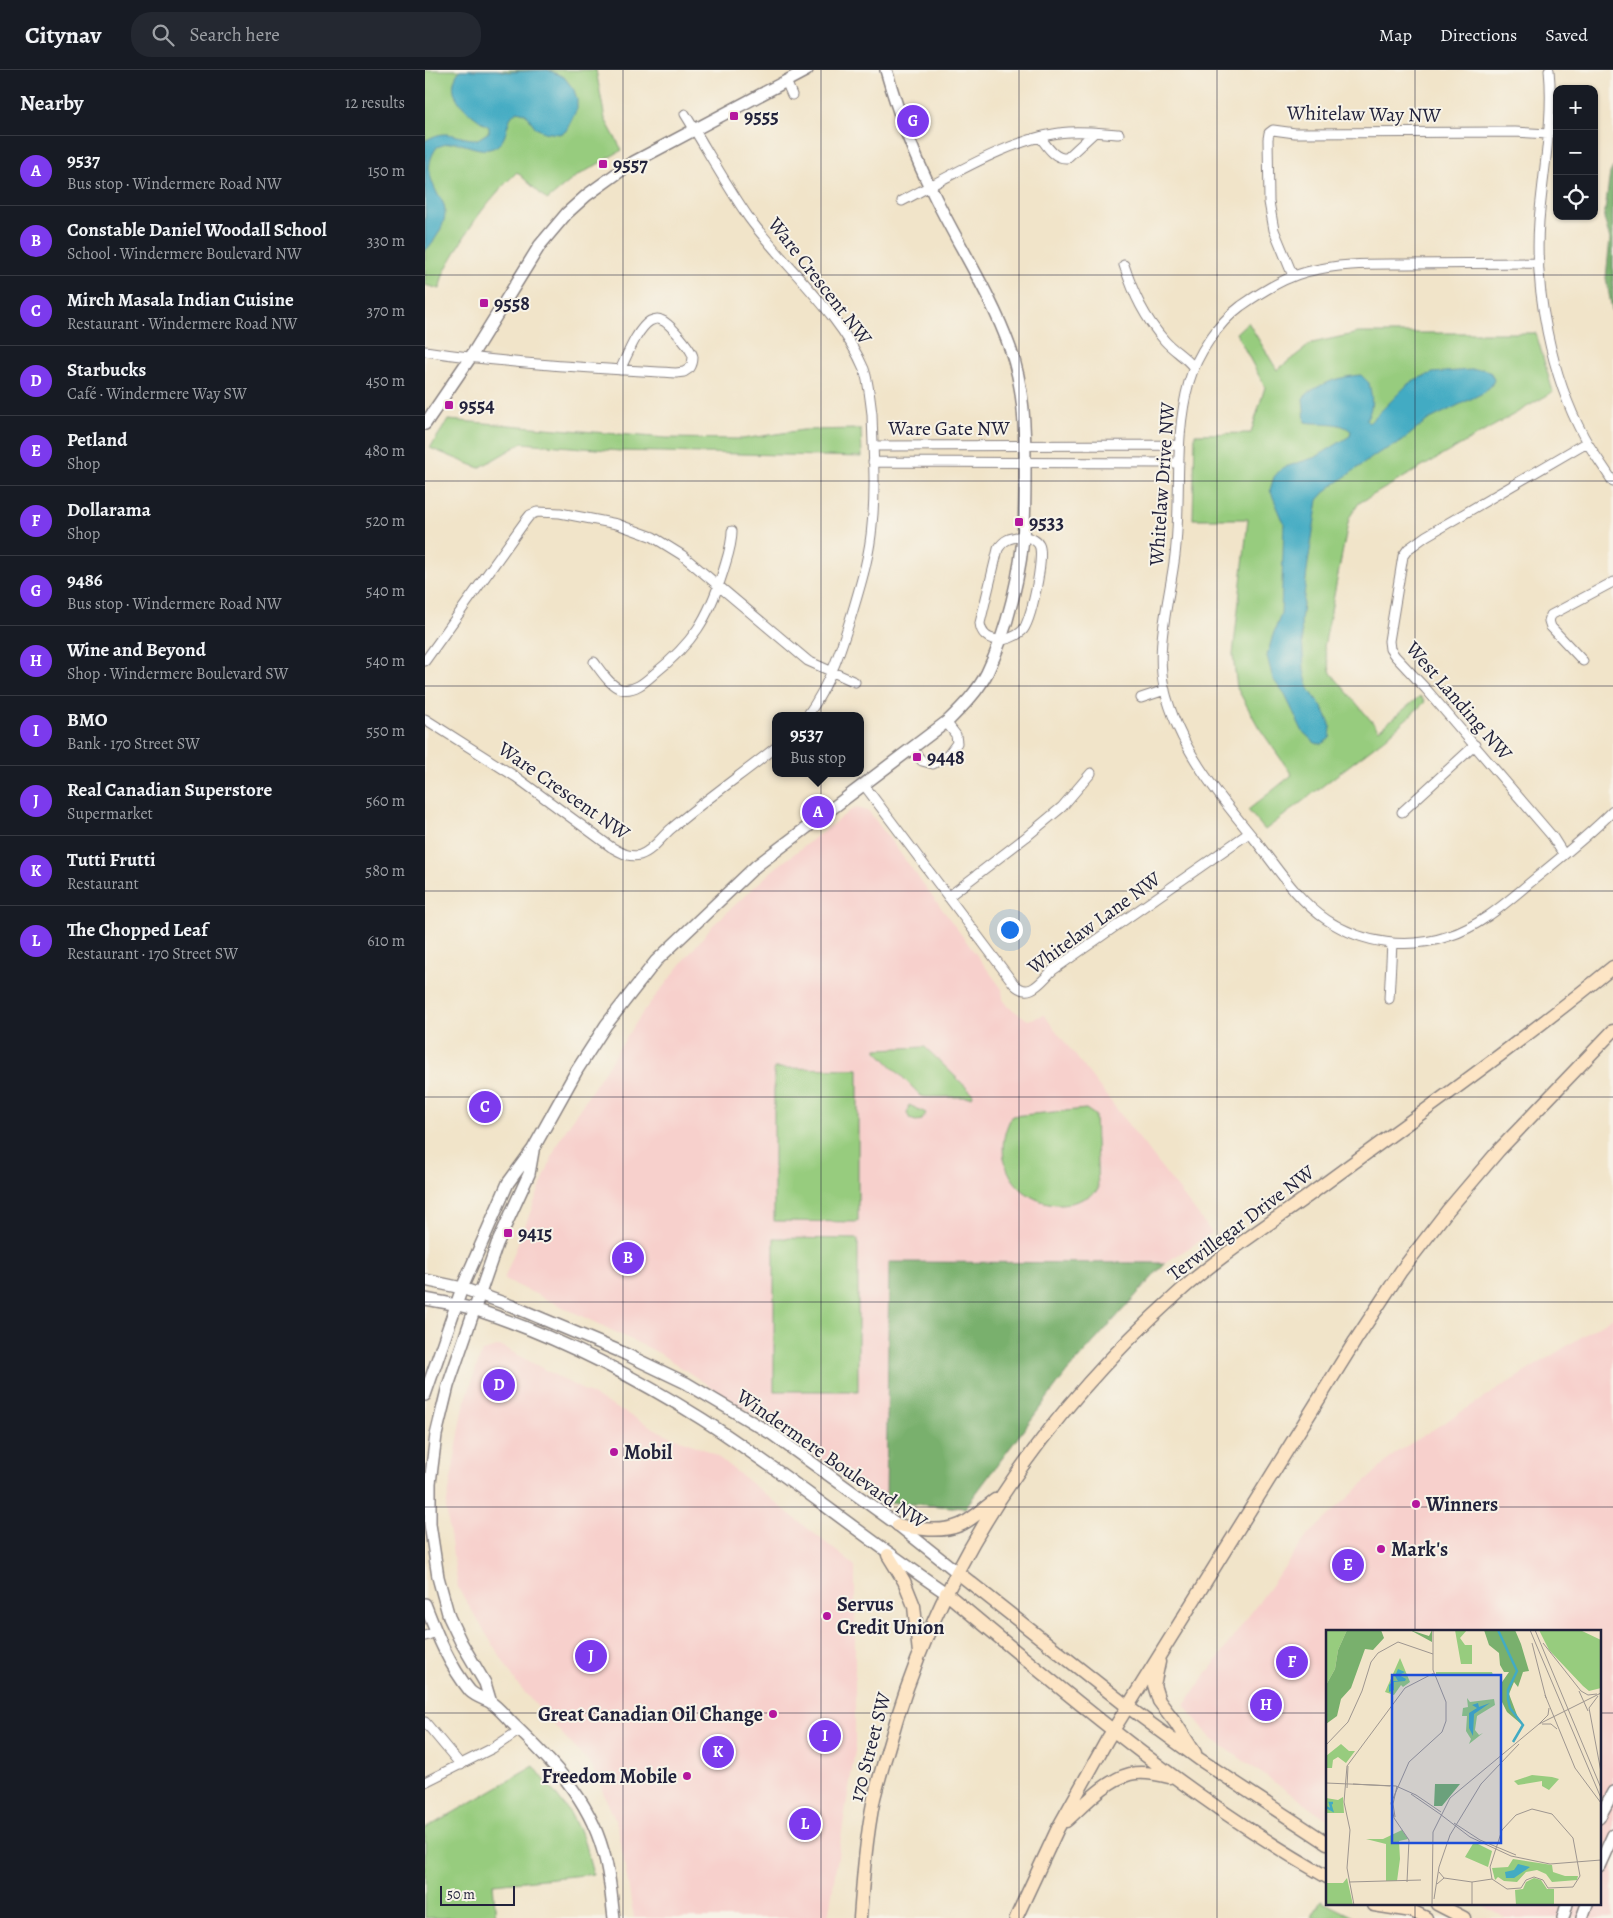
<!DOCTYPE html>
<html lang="en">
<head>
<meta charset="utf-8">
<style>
	body { margin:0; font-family:Alegreya,serif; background:#242831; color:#f1f3f6 }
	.controls { position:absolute; right:15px; top:15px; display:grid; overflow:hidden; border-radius:10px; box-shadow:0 1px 4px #0004 }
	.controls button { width:45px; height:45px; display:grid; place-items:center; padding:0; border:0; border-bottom:1px solid #363941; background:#171b24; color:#f1f3f6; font:25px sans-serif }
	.scale { position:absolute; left:15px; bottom:12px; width:75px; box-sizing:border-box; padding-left:5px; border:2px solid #22223b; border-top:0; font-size:14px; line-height:18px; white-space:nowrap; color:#22223b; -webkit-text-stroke:4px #f7f3e8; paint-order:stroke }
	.you { position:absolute; left:584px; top:859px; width:18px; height:18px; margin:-12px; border:4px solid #fff; border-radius:50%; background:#1a73e8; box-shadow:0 0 0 8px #1a73e833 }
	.badge { display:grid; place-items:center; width:32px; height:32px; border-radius:50%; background:#7c3aed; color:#fff; font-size:16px; font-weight:700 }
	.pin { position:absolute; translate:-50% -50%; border:2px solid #fff; box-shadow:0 1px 5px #0006 }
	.popup { position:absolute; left:347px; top:642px; width:92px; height:65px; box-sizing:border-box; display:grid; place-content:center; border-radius:10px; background:#171b24; filter:drop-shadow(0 1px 4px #0005); font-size:16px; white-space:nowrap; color:#9ea1a6 }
	.popup b { font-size:19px; color:#f1f3f6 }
	.popup::after { content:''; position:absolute; left:50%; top:100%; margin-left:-10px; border:10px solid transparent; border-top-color:#171b24 }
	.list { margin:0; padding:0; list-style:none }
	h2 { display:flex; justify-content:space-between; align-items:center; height:65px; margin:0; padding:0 20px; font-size:21px }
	h2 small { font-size:16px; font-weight:400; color:#9ea1a6 }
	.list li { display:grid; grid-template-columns:32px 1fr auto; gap:15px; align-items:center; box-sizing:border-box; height:70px; padding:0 20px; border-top:1px solid #363941 }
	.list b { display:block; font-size:19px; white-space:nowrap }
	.list p { margin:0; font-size:16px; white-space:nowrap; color:#9ea1a6 }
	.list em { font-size:16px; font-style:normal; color:#9ea1a6 }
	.icon { flex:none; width:28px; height:28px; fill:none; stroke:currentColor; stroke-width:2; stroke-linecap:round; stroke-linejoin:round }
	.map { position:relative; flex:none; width:1188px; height:1848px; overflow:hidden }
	header { display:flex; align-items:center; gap:30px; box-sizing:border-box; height:70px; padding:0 25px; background:#171b24; border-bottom:1px solid #363941 }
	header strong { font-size:24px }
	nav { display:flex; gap:28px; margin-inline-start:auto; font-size:18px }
	.search { width:350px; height:45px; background:#242831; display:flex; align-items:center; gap:12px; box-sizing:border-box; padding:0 18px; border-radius:20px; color:#9ea1a6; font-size:19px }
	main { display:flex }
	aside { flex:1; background:#171b24 }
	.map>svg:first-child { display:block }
	.built { fill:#f7d0cc }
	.green { fill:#97cc7e; stroke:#5c775c }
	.forest { fill:#79b06d; stroke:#4e6954 }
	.water { fill:#43abc3; stroke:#32667f }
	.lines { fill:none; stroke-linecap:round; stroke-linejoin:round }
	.minor-casing { stroke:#8a8382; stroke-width:11 }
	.tertiary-casing { stroke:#8a8382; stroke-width:14 }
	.secondary-casing { stroke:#8a8382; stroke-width:15 }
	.minor { stroke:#fff; stroke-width:9 }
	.tertiary { stroke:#fff; stroke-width:11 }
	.secondary { stroke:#fde5c5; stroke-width:12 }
	.grid { fill:none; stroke:#22223b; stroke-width:1; stroke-opacity:0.55 }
	.poi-dot { fill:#b5179e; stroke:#f7f3e8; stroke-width:2 }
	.labels { text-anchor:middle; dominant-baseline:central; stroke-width:4; stroke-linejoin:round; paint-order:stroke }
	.street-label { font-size:20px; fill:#22223b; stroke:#f7f3e8 }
	.poi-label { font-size:20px; font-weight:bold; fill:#22223b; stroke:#f7f3e8; text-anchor:start }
	.inset-river { fill:none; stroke:#43abc3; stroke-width:2.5 }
	.inset-road { fill:none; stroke:#9e9690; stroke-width:1 }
	.view { fill:#1d4ed8; fill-opacity:0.15; stroke:#1d4ed8; stroke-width:2.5 }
	.inset-edge { fill:none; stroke:#22223b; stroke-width:2.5 }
</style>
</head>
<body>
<header>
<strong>Citynav</strong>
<div class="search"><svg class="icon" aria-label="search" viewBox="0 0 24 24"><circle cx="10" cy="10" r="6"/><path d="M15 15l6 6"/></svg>Search here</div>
<nav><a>Map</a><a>Directions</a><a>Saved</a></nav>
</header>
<main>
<aside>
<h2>Nearby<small>12 results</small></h2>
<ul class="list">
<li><span class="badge">A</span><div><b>9537</b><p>Bus stop · Windermere Road NW</p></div><em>150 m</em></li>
<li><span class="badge">B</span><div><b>Constable Daniel Woodall School</b><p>School · Windermere Boulevard NW</p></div><em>330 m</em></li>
<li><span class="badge">C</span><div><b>Mirch Masala Indian Cuisine</b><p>Restaurant · Windermere Road NW</p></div><em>370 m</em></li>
<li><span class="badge">D</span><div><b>Starbucks</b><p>Café · Windermere Way SW</p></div><em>450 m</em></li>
<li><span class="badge">E</span><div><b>Petland</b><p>Shop</p></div><em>480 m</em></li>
<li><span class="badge">F</span><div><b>Dollarama</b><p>Shop</p></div><em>520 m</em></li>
<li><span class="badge">G</span><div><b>9486</b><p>Bus stop · Windermere Road NW</p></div><em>540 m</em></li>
<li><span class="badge">H</span><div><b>Wine and Beyond</b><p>Shop · Windermere Boulevard SW</p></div><em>540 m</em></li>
<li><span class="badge">I</span><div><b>BMO</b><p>Bank · 170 Street SW</p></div><em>550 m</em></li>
<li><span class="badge">J</span><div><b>Real Canadian Superstore</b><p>Supermarket</p></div><em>560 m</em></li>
<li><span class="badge">K</span><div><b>Tutti Frutti</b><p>Restaurant</p></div><em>580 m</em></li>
<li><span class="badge">L</span><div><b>The Chopped Leaf</b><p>Restaurant · 170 Street SW</p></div><em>610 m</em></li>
</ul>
</aside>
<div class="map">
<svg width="1188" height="1848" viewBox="0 0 1188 1848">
	<rect width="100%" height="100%" fill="#f7f3e8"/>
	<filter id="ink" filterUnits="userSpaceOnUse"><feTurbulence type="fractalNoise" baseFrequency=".02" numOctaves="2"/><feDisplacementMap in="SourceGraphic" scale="10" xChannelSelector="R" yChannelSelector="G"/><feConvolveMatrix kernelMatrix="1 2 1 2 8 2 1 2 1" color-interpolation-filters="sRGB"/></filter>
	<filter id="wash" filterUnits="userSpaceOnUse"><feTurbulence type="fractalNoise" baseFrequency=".0096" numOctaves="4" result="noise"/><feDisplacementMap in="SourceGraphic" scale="20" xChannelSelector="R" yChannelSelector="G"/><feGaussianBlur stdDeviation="1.12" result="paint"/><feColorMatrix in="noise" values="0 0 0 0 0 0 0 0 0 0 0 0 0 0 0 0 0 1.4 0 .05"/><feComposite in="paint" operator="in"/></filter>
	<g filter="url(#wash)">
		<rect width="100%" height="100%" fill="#f1e4c9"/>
		<path class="built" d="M432,738L442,741L445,743L577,919L578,929L582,936L603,950L619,945L787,1163L740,1193L464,1192L461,1432L234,1283L79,1209L133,1072L218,942L286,857L348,800L426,740Z
			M1188,1247V1848H1081L1054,1834H1174V1562H902V1749L786,1668L759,1635L882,1466L972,1382Z
			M76,1276L236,1362L288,1383L430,1496V1681L403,1848H209L193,1757L167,1697L92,1614L33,1518L21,1438L39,1335L57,1281Z"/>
		<path class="green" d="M0,0H171L180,49L197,80L149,108L122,130L92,102C65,128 48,150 30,183C23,195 16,205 15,219L0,215Z
			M823,252L852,300L887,273L933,263H1111L1128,322L934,433L924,448L899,577L906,603L954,660L995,626L1000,632L959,669L840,760L823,740L867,705L833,656L812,618L808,585L823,449H768L770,364L826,363L840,317L811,263Z
			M23,350L241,368L317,369L378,360L436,359L437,387L195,381L97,373L54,398L5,378Z
			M500,977L547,1023L548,1025L547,1027H500L496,1026L452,981V979Z
			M349,998L433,999V1152L349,1151Z
			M484,1035L501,1043L497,1050L491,1051L485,1049L482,1043Z
			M661,1039L670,1045L673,1120C620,1161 554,1105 587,1046Z
			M349,1168L433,1169V1321H349Z
			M109,1696L145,1743L158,1768L168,1804L68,1814L71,1848H0V1759Z
			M896,1831L930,1848H886Z"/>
		<path class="forest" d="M1188,97V245L1181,208L1185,169L1179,148L1185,103Z
			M464,1192L740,1193L641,1303L540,1438L461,1432Z"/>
		<path class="water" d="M35,0H71L84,2L123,0L139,7L149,20L152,29V39L141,61L134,64L119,62L111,58L100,43L92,41C79,49 85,66 73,75C60,85 45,75 31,73C25,72 18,75 12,77C0,94 4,107 13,125C15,128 18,132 19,135C24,151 10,171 0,181V71C24,56 31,70 53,69L64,62V57C46,45 15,25 35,0Z
			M1058,299L1066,303L1069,310L1066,316L1058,323L1003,350L973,374L955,382L903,419L893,430L883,493L876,551L879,600L883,618L899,640L906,657L905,668L897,674L890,673L878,662L860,625L848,609L842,586L848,565L856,544L859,453L845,420L849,407L857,398L891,387L925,366L926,361C913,350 896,355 880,352L878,328C891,314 917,306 936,305L944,313C947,327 949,337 941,350L944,353L982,315L994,308L1008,303Z"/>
	</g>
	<g filter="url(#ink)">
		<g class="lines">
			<g class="minor-casing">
				<path id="minor" d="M1124,0C1129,48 1118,102 1114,151C1109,220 1126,306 1159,367C1168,383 1179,397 1188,412
					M361,11L367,25
					M260,44C281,78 301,115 324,148C359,196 416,244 439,299C444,313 445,330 447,344C448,381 451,419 447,455C445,483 437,510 429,537C417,576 406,613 382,646
					M615,67C622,76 629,89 642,88L669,63
					M477,131C524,107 591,65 644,62C660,61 678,63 694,64
					M1114,193C1070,193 1025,194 980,194C947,194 914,193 881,202C858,208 836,222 816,236C793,253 772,284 764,312C748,369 757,427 750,485C745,528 730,574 739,617C753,677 793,725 831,771C852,798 873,831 902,850C938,874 983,880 1024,866C1057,856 1086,828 1112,807C1138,786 1164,765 1188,741
					M699,195C709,225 719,247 740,271C749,281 761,287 769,298
					M868,206L849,160L844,132L843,69L844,63L848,60L870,63L1090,62L1123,64
					M0,281C83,294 167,298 251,303L259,302L265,298C267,295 268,291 268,287C267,280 244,252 236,250C233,248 229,249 225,251C212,259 202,286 195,300
					M448,376L753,375
					M448,392L754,393
					M598,466C604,468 611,469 614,475C620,486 606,553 597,561C584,573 557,575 555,553L573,479C580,468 586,468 598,466Z
					M0,591L101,450L105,445L112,442L135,443L192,454L228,467L257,485L383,591L430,612
					M1158,591L1126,557L1124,551L1126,545L1188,512
					M169,592C176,601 185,616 196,619C209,622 220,612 229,604C268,573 283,549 298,502C302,488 307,476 307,461
					M716,628L740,620
					M0,649L91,707L186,777C195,782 204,788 215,785C228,781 237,766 247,758C280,730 316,705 350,678
					M487,679L497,691L508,694L523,685L532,673L531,665L521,652
					M439,715L589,914C605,930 616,911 628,900L824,763
					M977,742L1050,675
					M1139,785L1127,766L1001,619L970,586L965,579L964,571L978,486L983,479L1001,466L1162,372
					M523,827L601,767L637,737L666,703
					M964,929L967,873
					M0,1566L11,1562
					M0,1652L36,1695
					M0,1712L68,1678L95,1660"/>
			</g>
			<g class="tertiary-casing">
				<path id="tertiary" d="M0,354L45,288L115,175L142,143L162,125L205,94L382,0
					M0,1210L37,1218L87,1236L194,1281L261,1313L347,1364L473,1455L532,1502
					M0,1229C17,1232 35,1235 52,1240C131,1266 207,1305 277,1349C361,1403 438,1467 521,1523
					M0,1325L37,1218L83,1113L108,1079L152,1000L181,955L231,891L331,796L524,650C538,636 553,621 562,603C582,562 597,500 599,454C600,435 600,416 600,397C600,358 599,316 585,278C566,224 533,175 508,123C488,84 473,42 461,0
					M0,1534C12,1565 24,1595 45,1621C50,1626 59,1629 65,1632C73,1637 80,1646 87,1653C126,1690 163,1727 178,1781C185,1802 186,1825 189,1848
					M66,1633L60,1613L36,1572L24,1547L13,1507L5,1454V1413L11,1365L23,1316L72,1174L104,1104L108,1081
					M1174,1748L1188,1722
					M1174,1796L1188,1765
					M1138,1848L1142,1834
					M1157,1848L1162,1834"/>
			</g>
			<g class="secondary-casing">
				<path id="secondary" d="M473,1455C492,1459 516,1463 535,1455C547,1450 559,1438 570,1430
					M463,1485L479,1511L489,1536L494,1583
					M532,1502L703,1637L774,1689L902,1773
					M521,1523C643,1625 763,1728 902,1807
					M734,1592L729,1615L734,1631L750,1652L770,1683
					M641,1751C659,1735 681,1710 705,1704C718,1701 732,1704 744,1707
					M1012,1834L1039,1848
					M949,1835L987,1841L1001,1848
					M435,1848C438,1808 441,1768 449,1728C453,1712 458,1695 463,1679C512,1499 613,1349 751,1225C790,1189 840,1157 883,1126C986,1050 1090,977 1188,897
					M591,1848L633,1758L682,1670L930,1271L976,1201L1023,1140L1074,1080L1188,961"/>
			</g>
			<use href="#minor" class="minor"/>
			<use href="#tertiary" class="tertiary"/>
			<use href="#secondary" class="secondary"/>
		</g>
	</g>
	<path class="grid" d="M198,0V1848M396,0V1848M594,0V1848M792,0V1848M990,0V1562M0,205H1188M0,411H1188M0,616H1188M0,821H1188M0,1027H1188M0,1232H1188M0,1437H1188M0,1643H902M1174,1643H1188M990,1834V1848"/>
	<g class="poi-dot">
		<rect x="304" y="41" width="10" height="10" rx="2.5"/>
		<rect x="173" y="89" width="10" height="10" rx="2.5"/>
		<rect x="54" y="228" width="10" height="10" rx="2.5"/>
		<rect x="19" y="330" width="10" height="10" rx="2.5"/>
		<rect x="589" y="447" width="10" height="10" rx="2.5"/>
		<rect x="487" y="682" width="10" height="10" rx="2.5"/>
		<rect x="78" y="1158" width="10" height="10" rx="2.5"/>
		<circle cx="189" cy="1382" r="5"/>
		<circle cx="991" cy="1434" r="5"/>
		<circle cx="956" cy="1479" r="5"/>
		<circle cx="402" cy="1546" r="5"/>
		<circle cx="348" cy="1644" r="5"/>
		<circle cx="262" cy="1706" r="5"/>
	</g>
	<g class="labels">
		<g class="street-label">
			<text transform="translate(939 44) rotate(1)">Whitelaw Way NW</text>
			<text transform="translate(395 211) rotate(52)">Ware Crescent NW</text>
			<text x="524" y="358">Ware Gate NW</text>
			<text transform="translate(737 414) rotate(-86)">Whitelaw Drive NW</text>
			<text transform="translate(1034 631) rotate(49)">West Landing NW</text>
			<text transform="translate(139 721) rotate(35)">Ware Crescent NW</text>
			<text transform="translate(669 853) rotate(-36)">Whitelaw Lane NW</text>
			<text transform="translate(816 1153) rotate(-37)">Terwillegar Drive NW</text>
			<text transform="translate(407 1389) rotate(35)">Windermere Boulevard NW</text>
			<text transform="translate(445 1677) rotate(-75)">170 Street SW</text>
		</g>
		<g class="poi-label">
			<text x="319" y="46">9555</text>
			<text x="188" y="94">9557</text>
			<text x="69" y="233">9558</text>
			<text x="34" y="335">9554</text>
			<text x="604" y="452">9533</text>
			<text x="502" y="687">9448</text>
			<text x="93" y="1163">9415</text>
			<text x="199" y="1382">Mobil</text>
			<text x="1001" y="1434">Winners</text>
			<text x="966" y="1479">Mark's</text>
			<text x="412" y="1534">Servus<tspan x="412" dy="23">Credit Union</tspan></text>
			<text x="338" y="1644" text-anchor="end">Great Canadian Oil Change</text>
			<text x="252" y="1706" text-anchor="end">Freedom Mobile</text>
		</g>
	</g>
	<g transform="translate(901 1560)">
		<rect width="275" height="275" fill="#f1e4c9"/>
		<path d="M0,0H21L12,20L9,39L0,55ZM129,0H141L134,8L139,15H146V34H135ZM213,0H254L275,10V58L263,61L257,56L223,20ZM74,28L84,52L77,57L75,55L68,65L59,62ZM110,42H166L167,45H110ZM141,68L144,72L168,69L169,75L151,86L149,100L153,105L157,103L143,114L145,109L140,101L141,86H136L137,78L142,77ZM15,114L23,121H29L20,133L12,127L7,130L6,138H0V126ZM206,145L226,147L233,149L223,160L216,156V151L192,155L188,151ZM17,167L18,183H0V168L12,170ZM76,200L82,209L73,211L74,229L71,251H60V214L40,209H57ZM148,212L166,221L162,237L139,227ZM187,229L226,235L227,242L239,246H252L251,250L226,252L220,244L211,240L200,242L191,252L178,251L172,247L169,250L166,238L182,237ZM21,248L27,275H0V253H17ZM208,248L215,250L221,259H228V275H190L189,260L197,259L200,252Z" fill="#97cc7e"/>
		<path d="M21,0H55L58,8L47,20L39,19L25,58L15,69L11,86L0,94V55L9,39L12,20ZM84,0L103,6L106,0V12ZM158,0H189L195,14L203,41L197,42L192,57L188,52L183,64L194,93L181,82L175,70L174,55L183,42H178L174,35L173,23L163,15ZM109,154H134L116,176H108Z" fill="#79b06d"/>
		<path d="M72,39L79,42L73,45L80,49L79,51L68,52V60L63,62V55L67,51H72L69,46ZM152,73L153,77L164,73L148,84L147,106L143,98V83L151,78L146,75ZM192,234L204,237L188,248H180L179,242L188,240Z" fill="#43abc3"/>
		<path class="inset-river" d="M172,0L191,41L182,60V69L184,78L197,95L187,112M0,177L6,180L4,173H7"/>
		<path class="inset-road" d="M204,0L275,168M209,0L275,158M206,13L220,68M217,13L255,61L262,65L271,64M253,61L262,81M219,65L249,138L275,173M272,66L263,78L275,142M213,94L222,85L223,78M216,94H225L231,99M0,115L22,92L36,61L45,32L52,23L72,12L107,24M0,153L70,156L90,165L115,182M27,154L64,156M21,158L22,136M85,164L114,184M206,179L226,184L247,208L254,246L247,257L222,258L217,250L208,247L200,250L195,258L181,259L166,249L164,237L176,200L190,185ZM114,184L144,207L185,226L224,234L275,230M69,187L67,174L71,156M128,193L154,210L190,225M118,248L146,252L166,249M23,252L95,250M81,252L83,210L68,188L65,173L83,132L116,102L120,91V72L107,40V0M111,254L118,248L113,242M108,269L113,237L124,205L155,154L193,114M28,275L21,238L24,200L18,172L21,136L79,58L108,43M106,275L107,202L124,168L213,94L275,63M146,275V252"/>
		<path class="view" d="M66,45H175V213H66Z"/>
		<rect width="275" height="275" class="inset-edge"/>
	</g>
</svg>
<div class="controls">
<button>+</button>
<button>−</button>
<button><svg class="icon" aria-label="locate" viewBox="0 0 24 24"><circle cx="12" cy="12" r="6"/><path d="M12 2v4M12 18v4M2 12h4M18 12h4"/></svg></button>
</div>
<div class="scale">50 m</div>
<div class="you"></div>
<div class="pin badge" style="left:393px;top:742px">A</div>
<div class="popup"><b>9537</b>Bus stop</div>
<div class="pin badge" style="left:203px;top:1188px">B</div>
<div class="pin badge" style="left:60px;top:1037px">C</div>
<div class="pin badge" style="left:74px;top:1315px">D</div>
<div class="pin badge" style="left:923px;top:1495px">E</div>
<div class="pin badge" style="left:867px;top:1592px">F</div>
<div class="pin badge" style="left:488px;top:51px">G</div>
<div class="pin badge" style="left:841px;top:1635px">H</div>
<div class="pin badge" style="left:400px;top:1666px">I</div>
<div class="pin badge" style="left:166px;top:1586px">J</div>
<div class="pin badge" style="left:293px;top:1682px">K</div>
<div class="pin badge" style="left:380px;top:1754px">L</div>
</div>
</main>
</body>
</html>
